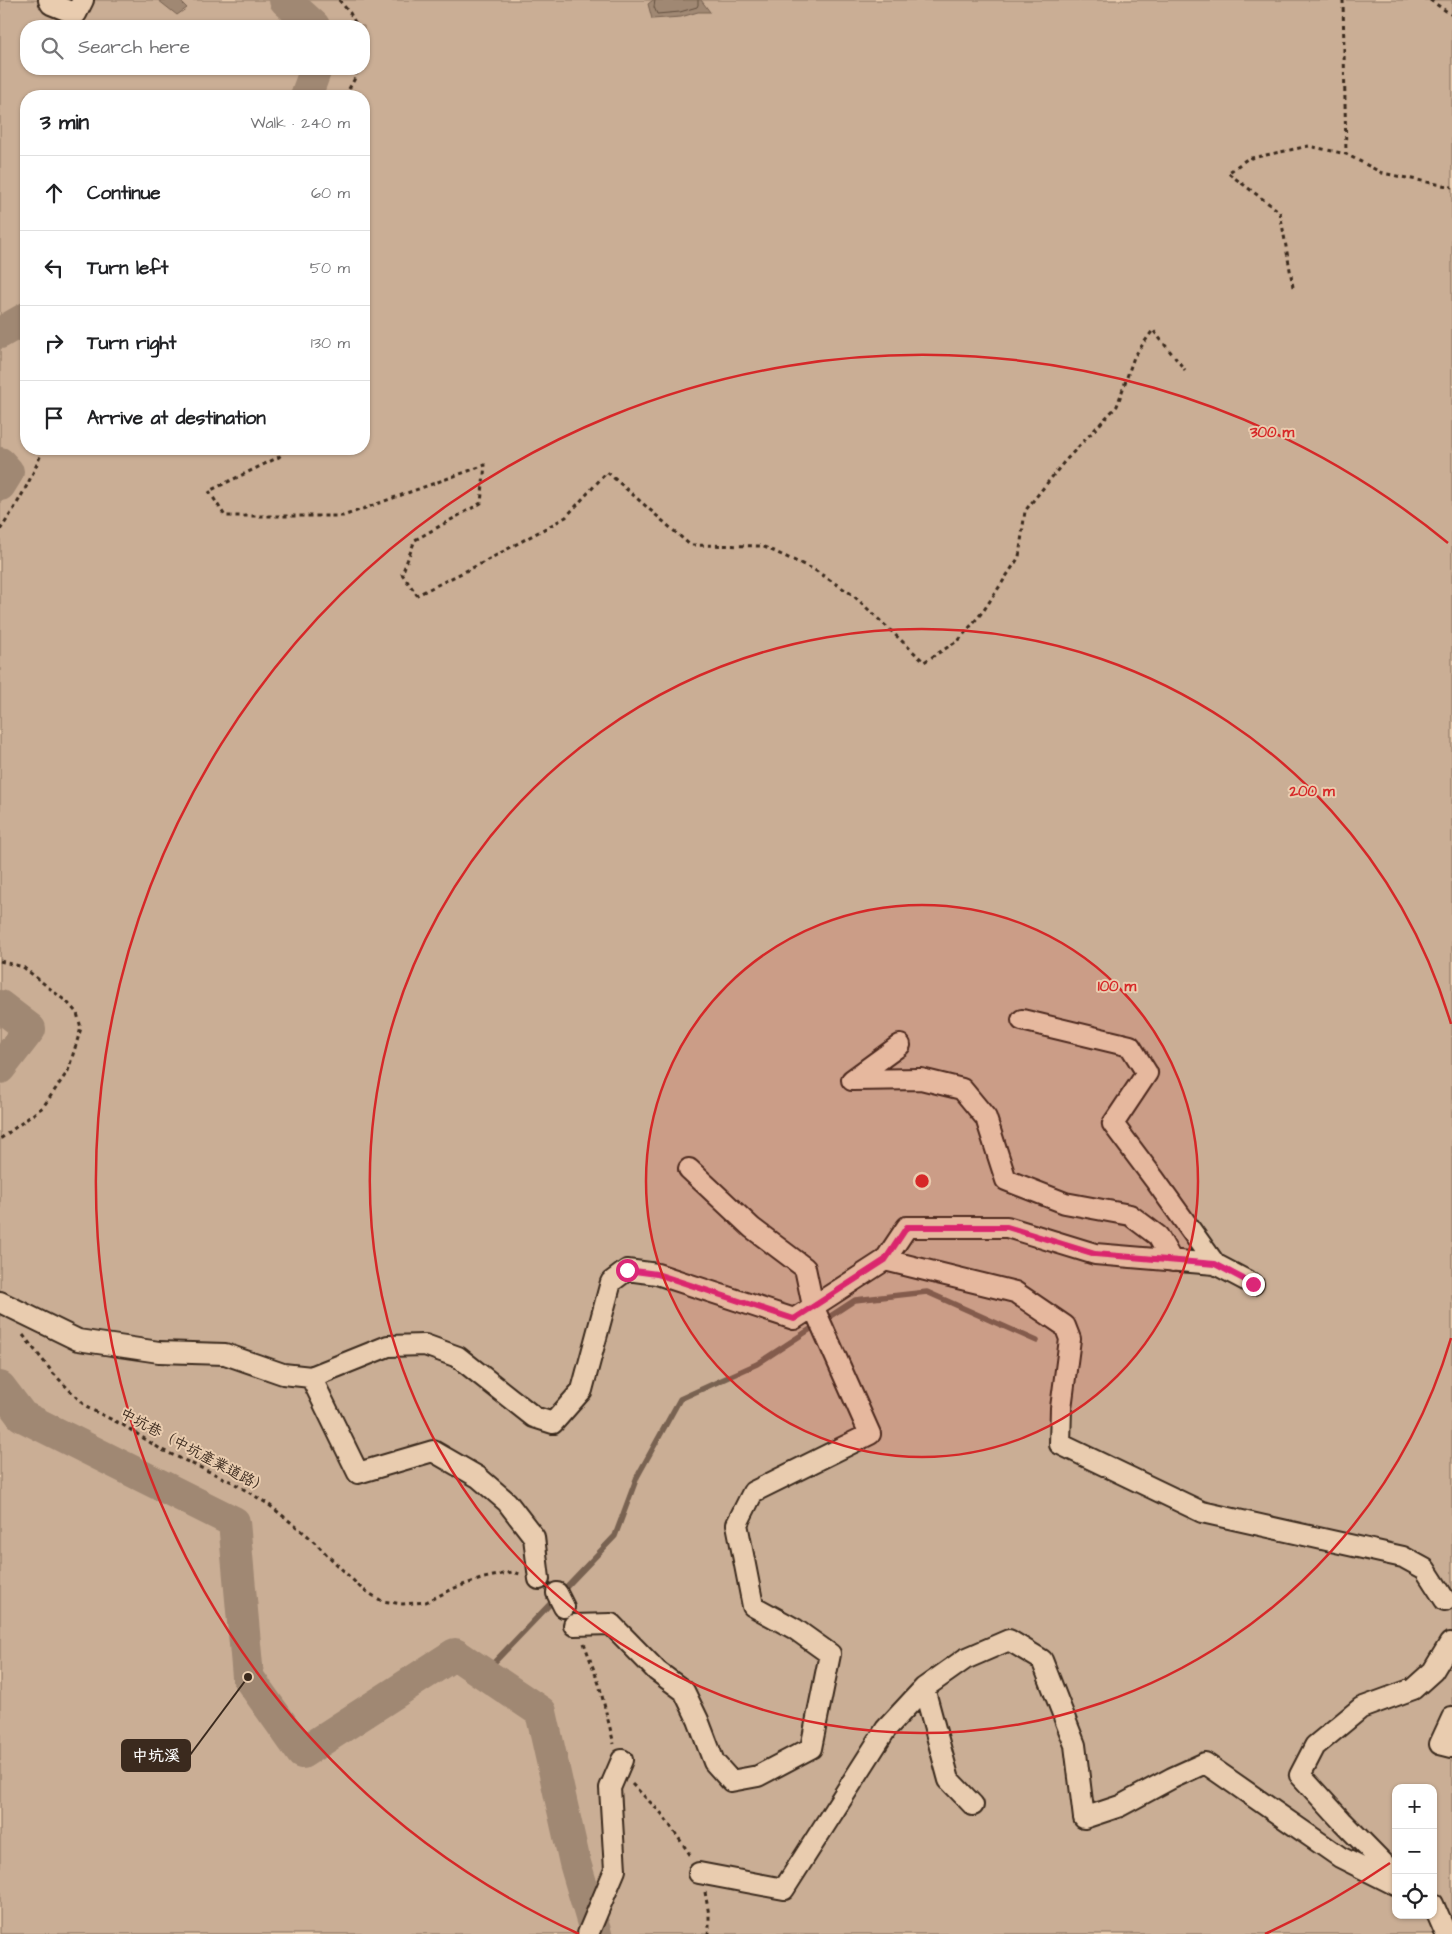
<!DOCTYPE html>
<html lang="en">
<head>
<meta charset="utf-8">
<style>
	body { margin:0; font-family:"Architects Daughter","LXGW WenKai TC",sans-serif; background:#f2f2f2; color:#202124 }
	.controls { position:absolute; right:15px; bottom:15px; display:grid; overflow:hidden; border-radius:10px; box-shadow:0 1px 4px #0004 }
	.controls button { width:45px; height:45px; display:grid; place-items:center; padding:0; border:0; border-bottom:1px solid #e0e0e0; background:#fff; color:#202124; font:25px sans-serif }
	.stop { position:absolute; width:15px; height:15px; margin:-11px; border:4px solid #db2777; border-radius:50%; background:#fff }
	.stop.end { background:#db2777; border-color:#fff; box-shadow:0 1px 5px #0008 }
	.list { margin:0; padding:0; list-style:none }
	h2 { display:flex; justify-content:space-between; align-items:center; height:65px; margin:0; padding:0 20px; font-size:21px }
	h2 small { font-size:16px; font-weight:400; color:#757577 }
	.list li { display:grid; grid-template-columns:32px 1fr auto; gap:15px; align-items:center; box-sizing:border-box; height:75px; padding:0 20px; border-top:1px solid #e0e0e0 }
	.list b { display:block; font-size:19px; white-space:nowrap }
	.list em { font-size:16px; font-style:normal; color:#757577 }
	.icon { flex:none; width:28px; height:28px; fill:none; stroke:currentColor; stroke-width:2; stroke-linecap:round; stroke-linejoin:round }
	.map { position:relative; flex:none; width:1452px; height:1934px; overflow:hidden }
	.search { position:absolute; background:#fff; box-shadow:0 1px 4px #0004; left:20px; top:20px; width:350px; height:55px; display:flex; align-items:center; gap:12px; box-sizing:border-box; padding:0 18px; border-radius:20px; color:#757577; font-size:19px }
	.panel { position:absolute; background:#fff; box-shadow:0 1px 4px #0004; left:20px; top:90px; width:350px; height:365px; border-radius:20px }
	.map>svg:first-child { display:block }
	.green { fill:#caae95; stroke:#826c5a; fill-rule:evenodd }
	.water { fill:#a08873; stroke:#786251 }
	.lines { fill:none; stroke-linecap:round; stroke-linejoin:round }
	.shore { stroke:#635040; stroke-width:1 }
	.stream { stroke:#786251; stroke-width:5.5 }
	.river { stroke:#a08873; stroke-width:32 }
	.minor-casing { stroke:#3b2a1e; stroke-width:24 }
	.path { stroke:#3b2a1e; stroke-width:3; stroke-dasharray:4 4; stroke-linecap:butt }
	.minor { stroke:#e9ccaf; stroke-width:20 }
	.route { stroke:#db2777; stroke-width:6 }
	.ring { fill:none; stroke:#d62828; stroke-width:2.5 }
	.labels { text-anchor:middle; dominant-baseline:central; stroke-width:4; stroke-linejoin:round; paint-order:stroke }
	.street-label { font-size:15px; fill:#3b2a1e; stroke:#e9ccaf }
	.centre { fill:#d62828; stroke:#e9ccaf; stroke-width:2.5 }
	.ring-label { font-size:15px; text-anchor:middle; font-weight:bold; fill:#d62828; stroke:#e9ccaf; stroke-width:4; stroke-linejoin:round; paint-order:stroke }
	.leader { fill:none; stroke:#3b2a1e; stroke-width:2 }
	.callout-dot { fill:#3b2a1e; stroke:#e9ccaf; stroke-width:2 }
	.callout { fill:#3b2a1e; stroke:#3b2a1e; stroke-width:2 }
	.callout-label { font-size:16px; text-anchor:middle; font-weight:bold; fill:#fff }
</style>
</head>
<body>
<div class="map">
<svg width="1452" height="1934" viewBox="0 0 1452 1934">
	<rect width="100%" height="100%" fill="#e9ccaf"/>
	<filter id="ink" filterUnits="userSpaceOnUse"><feTurbulence type="fractalNoise" baseFrequency=".02" numOctaves="2"/><feDisplacementMap in="SourceGraphic" scale="10" xChannelSelector="R" yChannelSelector="G"/><feConvolveMatrix kernelMatrix="1 2 1 2 8 2 1 2 1" color-interpolation-filters="sRGB"/></filter>
	<g filter="url(#ink)">
		<path class="green" d="M0,0H1452V1934H0ZM26,26H364V69H26ZM26,96H364V449H26ZM1396,1788H1433V1915H1396Z"/>
		<path class="water" d="M158,0H179L187,8L177,15Z
			M653,0H701L710,12H698L681,17L652,19L648,4Z"/>
		<g class="lines">
			<path class="shore" d="M655,0L654,7L657,14L680,12L697,7L698,5V0"/>
			<path class="stream" d="M484,1673L615,1536L637,1477L680,1399L757,1364L855,1300L927,1292L1037,1341"/>
			<path class="river" d="M285,0L314,26
				M306,96L316,69
				M0,333L26,318
				M0,463L8,472L0,485
				M0,1006L30,1029L0,1068
				M0,1387L22,1416L234,1522L248,1677L302,1753L455,1654L541,1712L575,1863L596,1934"/>
			<g class="minor-casing">
				<path id="minor" d="M49,0L51,4L76,14L83,0
					M1022,1020L1130,1046L1147,1073L1113,1124L1155,1180L1215,1264
					M900,1045L852,1080L921,1079L962,1089L986,1118L1006,1180L1065,1203L1130,1215L1158,1236L1172,1261
					M885,1260L1015,1292L1065,1326L1070,1339L1061,1408L1060,1444L1202,1512L1403,1557L1425,1569L1445,1600
					M0,1302L78,1340L159,1352L225,1354L283,1374L311,1377L388,1346L425,1345L458,1357L534,1417L553,1423L582,1390L611,1282L627,1270L657,1274L794,1319L885,1260L907,1227H1007L1095,1254L1215,1264L1253,1284
					M311,1377L358,1473L433,1451L478,1477L507,1502L534,1537L539,1579
					M557,1593L564,1607
					M574,1625L611,1624L657,1671L684,1691L698,1720L714,1762L731,1781L758,1776L811,1748L830,1654L795,1629L753,1606L737,1524L753,1492L870,1434L813,1306L805,1268L752,1228L689,1169
					M924,1688L949,1780L973,1805
					M1452,1718L1440,1744L1452,1747
					M699,1873L784,1889L886,1729L924,1688L965,1659L1009,1640L1042,1660L1075,1745L1084,1818L1120,1806L1172,1778L1205,1763L1340,1857L1396,1885
					M1396,1876L1342,1821L1300,1775L1315,1746L1361,1708L1413,1689L1433,1671L1450,1643L1452,1644
					M1433,1904L1446,1934
					M588,1934L615,1870L610,1788L622,1760"/>
			</g>
			<path class="path" d="M339,0L350,13L357,26
				M1343,0L1346,154
				M1430,0L1452,15
				M345,96L354,80L358,69
				M1293,287L1280,212L1228,173L1247,159L1309,146L1346,154L1382,173L1452,187
				M285,449L279,457L209,491L225,516H343L485,465L481,503L415,540L402,574L417,595L482,563L566,517L607,472L690,545L762,546L813,569L853,595L924,662L959,640L984,610L1019,557L1025,511L1064,462L1117,406L1134,357L1153,330L1185,370
				M0,530C18,504 32,478 43,449
				M0,961L23,967L68,1003L77,1013L81,1028L68,1071L43,1107L0,1139
				M23,1335L53,1373L86,1407L123,1425L162,1450L232,1482L268,1504L308,1536L362,1589L382,1601L403,1604L426,1602L457,1587L484,1578L512,1572L520,1574
				M584,1643L599,1684L614,1744
				M632,1784L662,1814L691,1856
				M705,1892L709,1915V1934"/>
			<use href="#minor" class="minor"/>
		</g>
	</g>
	<g class="lines" filter="url(#ink)">
		<path class="route" d="M627,1270L657,1274L794,1319L885,1260L907,1227H1007L1095,1254L1215,1264L1253,1284"/>
	</g>
	<circle cx="922" cy="1181" r="276" fill="#d62828" fill-opacity=".12"/>
	<g class="ring">
		<circle cx="922" cy="1181" r="276"/>
		<path d="M1451 1338A552 552 0 1 1 1451 1024"/>
		<path d="M1390 1863A827 827 0 0 1 1265 1934M579 1934A827 827 0 1 1 1448 543"/>
	</g>
	<g class="labels">
		<g class="street-label">
			<text transform="translate(194 1451) rotate(28)">中坑巷（中坑產業道路）</text>
		</g>
	</g>
	<circle cx="922" cy="1181" r="8" class="centre"/>
	<g class="ring-label">
		<text x="1272" y="437">300 m</text>
		<text x="1312" y="796">200 m</text>
		<text x="1117" y="991">100 m</text>
	</g>
	<path class="leader" d="M248 1677L190 1755"/>
	<circle class="callout-dot" cx="248" cy="1677" r="5"/>
	<rect class="callout" x="122" y="1740" width="68" height="31" rx="5"/>
	<g class="callout-label">
		<text x="156" y="1761">中坑溪</text>
	</g>
</svg>
<div class="controls">
<button>+</button>
<button>−</button>
<button><svg class="icon" aria-label="locate" viewBox="0 0 24 24"><circle cx="12" cy="12" r="6"/><path d="M12 2v4M12 18v4M2 12h4M18 12h4"/></svg></button>
</div>
<div class="stop" style="left:627px;top:1270px"></div>
<div class="stop end" style="left:1253px;top:1284px"></div>
<div class="search"><svg class="icon" aria-label="search" viewBox="0 0 24 24"><circle cx="10" cy="10" r="6"/><path d="M15 15l6 6"/></svg>Search here</div>
<section class="panel">
<h2>3 min<small>Walk · 240 m</small></h2>
<ul class="list">
<li><svg class="icon" aria-label="ahead" viewBox="0 0 24 24"><path d="M12 20V5M6 11l6-6 6 6"/></svg><div><b>Continue</b></div><em>60 m</em></li>
<li><svg class="icon" aria-label="left" viewBox="0 0 24 24"><path d="M17 20v-9H6M10 6l-5 5 5 5"/></svg><div><b>Turn left</b></div><em>50 m</em></li>
<li><svg class="icon" aria-label="right" viewBox="0 0 24 24"><path d="M7 20v-9h11M14 6l5 5-5 5"/></svg><div><b>Turn right</b></div><em>130 m</em></li>
<li><svg class="icon" aria-label="arrive" viewBox="0 0 24 24"><path d="M6 21V4h12l-3 4 3 4H6"/></svg><div><b>Arrive at destination</b></div></li>
</ul>
</section>
</div>
</body>
</html>
